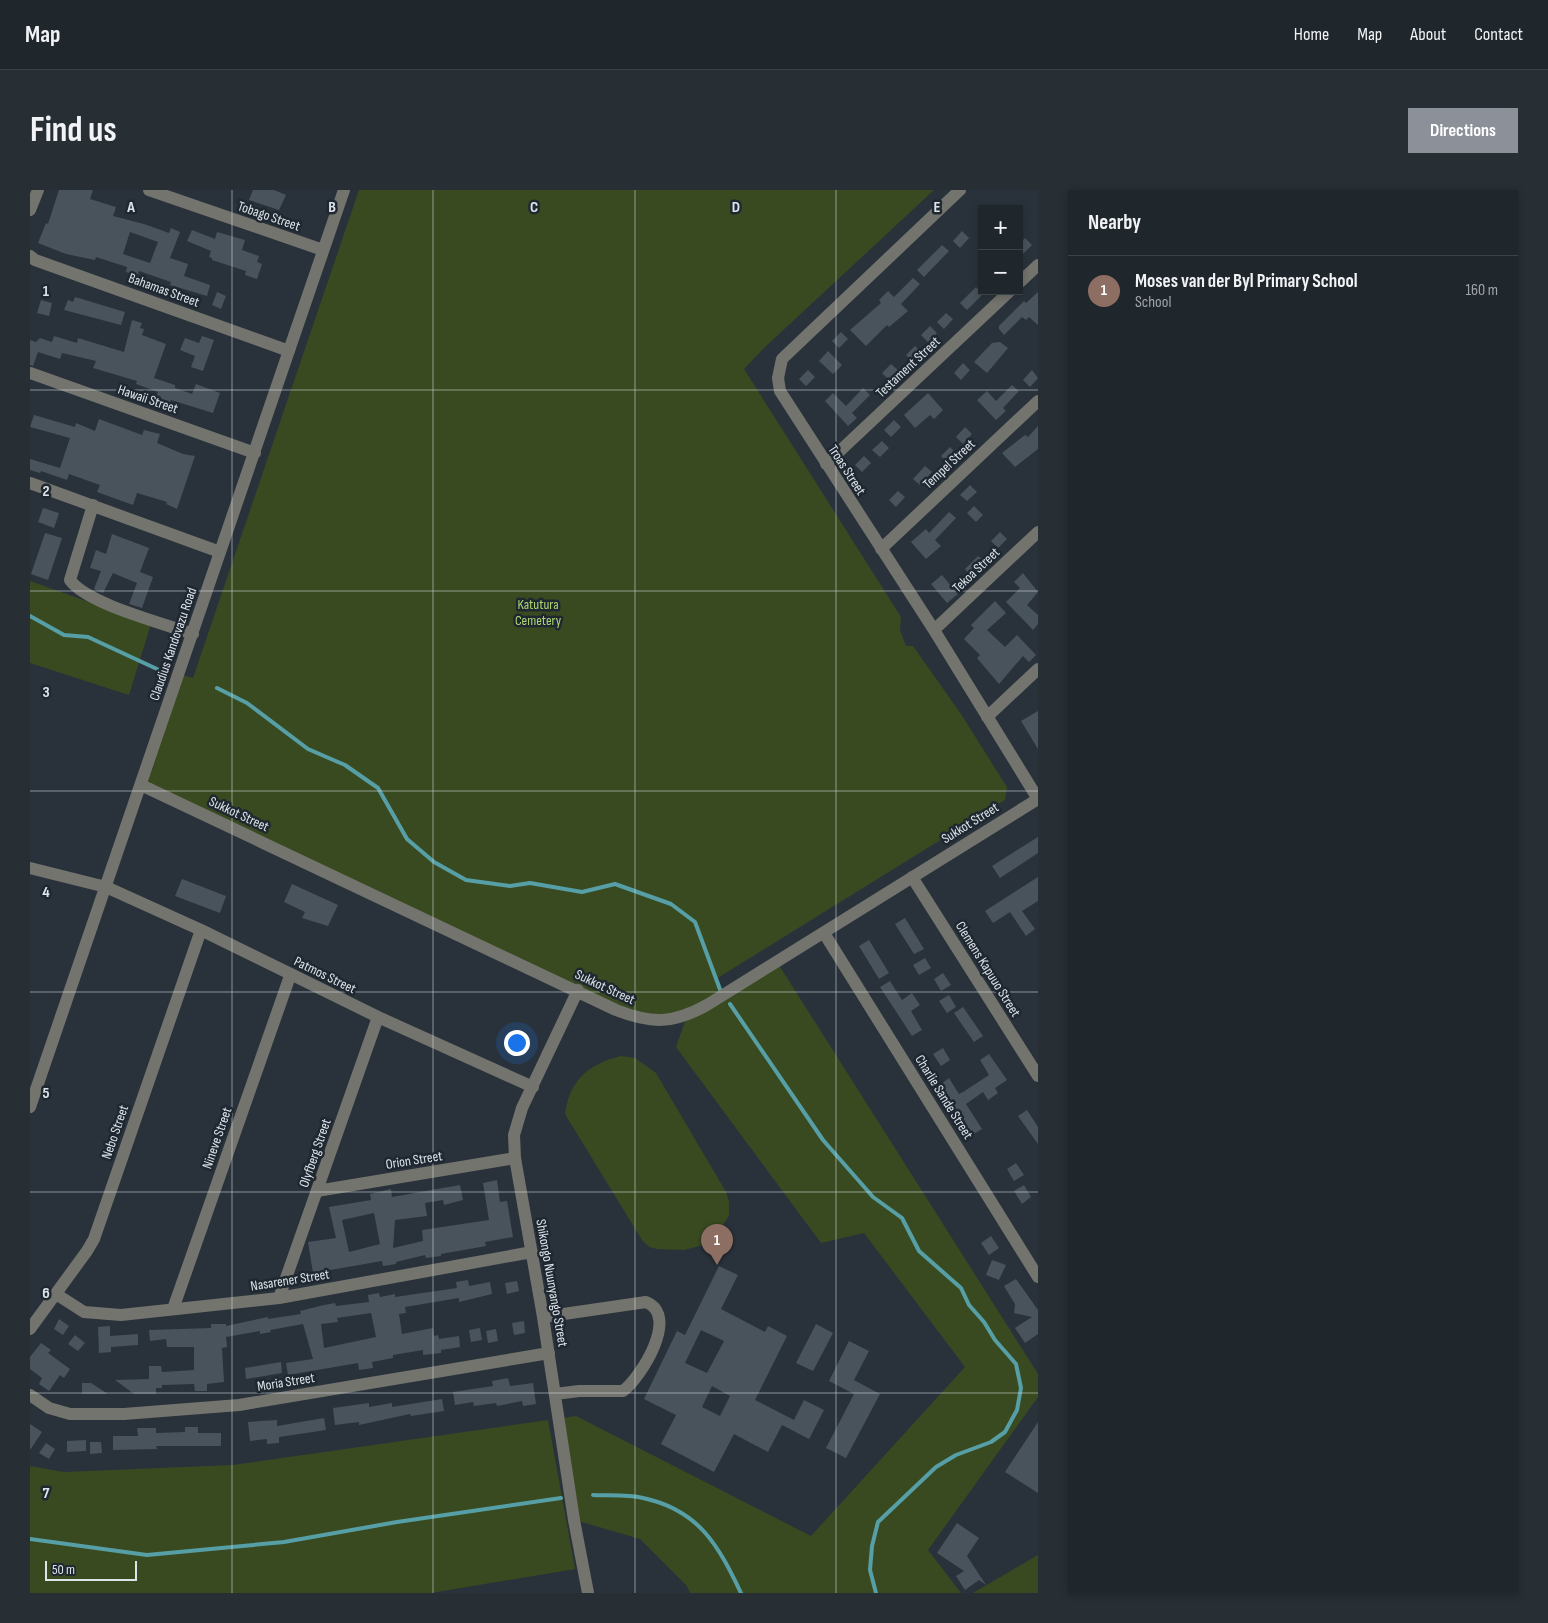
<!DOCTYPE html>
<html lang="en">
<head>
<meta charset="utf-8">
<style>
	body { margin:0; font-family:"Sofia Sans Condensed",sans-serif; background:#272e34; color:#f1f3f6 }
	.controls { position:absolute; right:15px; top:15px; display:grid; overflow:hidden; border-radius:0px; box-shadow:0 2px 8px #0003 }
	.controls button { width:45px; height:45px; display:grid; place-items:center; padding:0; border:0; border-bottom:1px solid #3c4348; background:#1f262c; color:#f1f3f6; font:25px sans-serif }
	.scale { position:absolute; left:15px; bottom:12px; width:92px; box-sizing:border-box; padding-left:5px; border:2px solid #dde3e9; border-top:0; font-size:14px; line-height:18px; white-space:nowrap; color:#dde3e9; -webkit-text-stroke:4px #1f2831; paint-order:stroke }
	.you { position:absolute; left:486px; top:852px; width:18px; height:18px; margin:-12px; border:4px solid #fff; border-radius:50%; background:#1a73e8; box-shadow:0 0 0 8px #1a73e833 }
	.badge { display:grid; place-items:center; width:32px; height:32px; border-radius:50%; background:#8c9099; color:#fff; font-size:16px; font-weight:700 }
	.pin { position:absolute; translate:-50% -41px; filter:drop-shadow(0 1px 2px #0008) }
	.pin::after { content:''; position:absolute; top:26px; width:18px; height:15px; background:inherit; clip-path:polygon(0 0,100% 0,50% 100%) }
	.list { margin:0; padding:0; list-style:none }
	h2 { display:flex; justify-content:space-between; align-items:center; height:65px; margin:0; padding:0 20px; font-size:21px }
	h2 small { font-size:16px; font-weight:400; color:#a1a5a9 }
	.list li { display:grid; grid-template-columns:32px 1fr auto; gap:15px; align-items:center; box-sizing:border-box; height:70px; padding:0 20px; border-top:1px solid #3c4348 }
	.list b { display:block; font-size:19px; white-space:nowrap }
	.list p { margin:0; font-size:16px; white-space:nowrap; color:#a1a5a9 }
	.list em { font-size:16px; font-style:normal; color:#a1a5a9 }
	.map { position:relative; flex:none; width:1008px; height:1403px; overflow:hidden; border-radius:0px }
	header { display:flex; align-items:center; gap:30px; box-sizing:border-box; height:70px; padding:0 25px; background:#1f262c; border-bottom:1px solid #3c4348 }
	header strong { font-size:24px }
	nav { display:flex; gap:28px; margin-inline-start:auto; font-size:18px }
	.intro { display:flex; align-items:center; justify-content:space-between; box-sizing:border-box; height:120px; padding:0 30px }
	h1 { margin:0; font-size:35px }
	.button { padding:12px 22px; border-radius:0px; background:#8c9099; color:#fff; font-size:18px; font-weight:700 }
	main { display:flex; gap:30px; padding:0 30px }
	aside { flex:1; background:#1f262c; border-radius:0px; box-shadow:0 2px 8px #0003 }
	.map>svg:first-child { display:block }
	.green { fill:#394a21 }
	.lines { fill:none; stroke-linecap:round; stroke-linejoin:round }
	.stream { stroke:#579fa6; stroke-width:4 }
	.building { fill:#49535c; fill-rule:evenodd }
	.minor { stroke:#74746e; stroke-width:12 }
	.grid { fill:none; stroke:#dde3e9; stroke-width:1; stroke-opacity:0.55 }
	.labels { text-anchor:middle; dominant-baseline:central; stroke-width:5; stroke-linejoin:round; paint-order:stroke }
	.street-label { font-size:14px; fill:#dde3e9; stroke:#1f2831 }
	.park-label { font-size:14px; fill:#aed770; stroke:#1f2831 }
	.grid-label { font-size:16px; text-anchor:middle; font-weight:bold; fill:#dde3e9; stroke:#1f2831; stroke-width:5; stroke-linejoin:round; paint-order:stroke }
</style>
</head>
<body>
<header>
<strong>Map</strong>
<nav><a>Home</a><a>Map</a><a>About</a><a>Contact</a></nav>
</header>
<div class="intro"><h1>Find us</h1><a class="button">Directions</a></div>
<main>
<div class="map">
<svg width="1008" height="1403" viewBox="0 0 1008 1403">
	<rect width="100%" height="100%" fill="#29323b"/>
	<path class="green" d="M329,0H904L734,158L714,179L871,427L870,440L876,456H883L931,524L975,594L977,597L975,610L686,789L691,802L747,772L1008,1184V1207L898,1360L931,1403H660L657,1396L610,1349L545,1330L527,1229L546,1226L781,1346L935,1177L834,1043L791,1053L646,857L657,826L619,830L112,595L149,484L163,488Z
		M0,391L121,434L99,505L0,473Z
		M591,866L605,868L626,883L696,1002L699,1012V1025L693,1035L686,1046L677,1054L654,1060L627,1059L619,1057L612,1050L535,924C540,889 559,874 591,866Z
		M518,1230L545,1379L401,1403H0V1276L34,1282L203,1275Z
		M1008,1365V1403H943Z"/>
	<g class="lines">
		<path class="stream" d="M0,426L34,445L58,447L127,479
			M187,498L217,513L278,559L315,575L348,598L377,649L404,672L436,690L480,696L500,693L552,702L585,694L641,714L665,732L691,802
			M700,814L793,950L843,1007L872,1028L889,1061L931,1098L939,1115L954,1132L965,1150L986,1174L991,1198L987,1220L975,1242L961,1252L926,1265L906,1277L848,1332L842,1356L840,1380L846,1403
			M563,1305C579,1306 597,1304 613,1308C669,1320 688,1355 711,1403
			M0,1349L117,1365L254,1352L367,1332L531,1308"/>
	</g>
	<path class="building" d="M29,0H63L60,9L86,17L83,26L114,34L139,43L141,38L150,42L140,68L158,74L154,86L180,95L177,106L140,95L141,92L109,81L107,86L96,82L97,77L66,67L65,70L36,64L8,53L16,33L18,34ZM100,42L128,52L120,73L93,64Z
		M223,0H244L256,5L249,20L219,10Z
		M162,40L185,49L187,42L215,50L212,60L229,66L227,72L232,74L227,89L215,85L216,81L182,70V68L179,67L181,61L157,51Z
		M932,41L939,48L930,58L923,51Z
		M995,48L1002,55L989,68V54Z
		M912,55L919,61L894,87L887,80Z
		M883,88L890,94L871,114L878,121L859,137L857,135L836,156L820,140L851,113L849,110L858,101L864,107Z
		M946,97L953,104L937,120L930,113Z
		M187,102L196,106L191,119L182,115Z
		M1008,102V135L999,127L996,130L992,127L974,145L969,139V136L994,111L996,113Z
		M45,107L95,122L91,135L34,120L38,110L43,112Z
		M11,110L22,113L19,126L7,123Z
		M916,123L923,129L914,139L907,132Z
		M102,130L112,133L110,138L114,139L112,145L136,154L124,188L145,195V198L162,204L166,194L190,203L183,223L141,210L140,212L126,208L128,202L106,194L107,191L63,178L66,171L32,163L30,169L8,162L3,176L0,175V150L6,152L10,148L22,152L24,146L47,153L48,148L94,162Z
		M900,136L907,143L898,152L891,145Z
		M811,142L818,149L809,158L802,151Z
		M172,146L184,150L173,181L161,177L165,166L150,160L155,148L169,153Z
		M970,152L978,158L957,183L944,172L962,153Z
		M885,156L892,163L883,172L876,165Z
		M798,161L812,175L803,184L789,171Z
		M933,173L940,180L931,190L924,183Z
		M861,174L868,180L859,190L852,183Z
		M778,180L785,187L776,196L769,189Z
		M1002,180L1008,188L1000,197L993,190Z
		M982,195L989,201L973,218L976,221L966,230L947,210L957,201L966,211Z
		M833,198L840,205L822,223L827,228L818,236L795,211L803,203L816,216Z
		M898,203L913,220L904,229L900,225L885,238L874,225Z
		M4,225L45,237L46,233L65,241L69,229L112,245L114,240L130,244L127,253L153,264L165,266L147,319L136,314L137,312L107,303L103,315L67,302L70,295L39,284L37,290L11,281L10,283L0,280V269L30,278L40,248L0,237Z
		M864,230L871,237L861,247L854,240Z
		M1008,236V259L985,277L972,263L995,245L998,247Z
		M935,237L942,244L933,254L926,247Z
		M852,251L859,258L850,267L842,260Z
		M920,257L927,264L918,273L911,266Z
		M834,266L841,273L832,282L825,275Z
		M895,276L902,282L890,295L883,289Z
		M940,295L947,302L937,311L930,305Z
		M868,301L875,307L866,317L859,310Z
		M944,316L953,325L946,332L937,323Z
		M13,318L29,323L24,338L8,332Z
		M919,322L926,328L905,350L911,356L896,369L881,352L896,339L899,343Z
		M970,342L977,349L968,358L961,351Z
		M15,343L32,348L18,390L1,384Z
		M82,344L119,358L110,382L123,387L112,418L99,414L107,393L83,383L73,403L64,399L71,381L60,378L66,360L76,364Z
		M948,366L956,373L943,387L935,379Z
		M993,383L1008,402L997,415L1008,425V434L1003,440L976,412L990,398L984,392Z
		M912,385L928,404L917,413L901,394Z
		M965,411L976,423L957,440L975,457L987,445L1006,465L999,472L993,466L969,494L947,468L950,465L934,449L944,438L941,435Z
		M1008,521V559L991,531Z
		M1008,647V663L970,688L962,676Z
		M1008,687V711L992,721L1005,739L996,746L980,722L963,733L955,721Z
		M152,689L196,706L190,723L145,706Z
		M262,694L308,715L298,736L272,728L275,722L254,712Z
		M875,728L894,759L884,764L865,734Z
		M839,750L859,783L849,789L829,756Z
		M895,768L901,778L889,785L883,775Z
		M913,783L921,795L911,801L904,789Z
		M860,791L872,810L882,803L890,815L881,821L892,840L882,846L850,797Z
		M919,805L926,817L917,823L909,811Z
		M933,817L953,846L944,852L924,823Z
		M913,858L920,870L911,876L903,864Z
		M959,864L977,890L965,898L968,903L958,910L953,902L936,914L952,939L942,945L910,895L919,888L929,904L933,902L959,885L950,870Z
		M997,920L1008,937V954L988,926Z
		M986,973L994,985L984,991L977,979Z
		M467,990L470,1012L477,1011L483,1047L455,1052L456,1056L411,1064V1066L396,1068L395,1065L366,1072V1074L353,1076L352,1071L283,1083L278,1052L306,1048L299,1017L341,1010L340,1004L361,999L362,1007L430,995L433,1010L414,1015L413,1010L395,1013L397,1026L365,1030L363,1058L393,1051L392,1040L459,1030L453,993ZM344,1023L350,1054L319,1062L312,1030Z
		M994,995L1001,1007L992,1014L984,1001Z
		M961,1046L969,1058L959,1065L951,1053Z
		M962,1070L976,1075L969,1090L956,1085Z
		M689,1076L708,1085L691,1119L735,1142L738,1136L757,1146L725,1210L764,1230L774,1210L794,1220L779,1249L752,1235L738,1262L704,1244L684,1282L631,1254L646,1225L614,1209L647,1141L655,1145ZM671,1140L694,1151L677,1183L655,1173ZM682,1196L700,1206L690,1226L672,1217Z
		M986,1089L1008,1120V1144L995,1153L985,1138L1002,1127L984,1123L985,1114L974,1096Z
		M438,1090L439,1096L460,1092L462,1104L429,1112V1108L375,1117L376,1123L369,1124L372,1144L403,1138L404,1146L408,1145L409,1149L429,1146L430,1157L411,1160V1163L393,1165V1160L363,1165V1168L342,1172L343,1178L329,1180L328,1173L258,1185L256,1173L283,1169L273,1134L240,1140L241,1142L230,1144V1141L196,1147L197,1157L192,1158L194,1192L177,1194V1201H165L164,1194L132,1195V1198H126V1204H104L85,1190L119,1189V1176H131L132,1182L164,1180V1157H137L136,1149L120,1151L119,1140L181,1138V1134H196V1136L238,1127V1129L271,1124L270,1121L294,1115L305,1113L306,1116L339,1112L338,1105L349,1103L350,1107L365,1104V1107L427,1098L426,1092ZM341,1123L346,1147L294,1158L291,1134L308,1132L307,1128Z
		M487,1091L489,1101L477,1104L475,1093Z
		M29,1129L39,1136L33,1145L24,1139Z
		M494,1131L495,1143L484,1145L482,1133Z
		M786,1134L803,1143L783,1181L766,1173Z
		M80,1136V1146L108,1144V1155L81,1157V1162L69,1163L68,1137Z
		M450,1138L452,1150L441,1152L439,1140Z
		M466,1139L468,1151L458,1153L456,1141Z
		M45,1145L55,1153L48,1161L38,1154Z
		M819,1151L839,1161L824,1190L850,1204L816,1268L796,1258L824,1204L799,1191Z
		M11,1153L21,1160L18,1163L40,1179L34,1188L30,1185L19,1201L9,1194L12,1188L0,1179V1167Z
		M251,1172L252,1183L216,1189L215,1178Z
		M478,1188L480,1196L503,1193L506,1214L493,1216L492,1211L467,1216L466,1213L444,1216L443,1212L425,1215L423,1202L463,1196L462,1191Z
		M52,1193H61L78,1204H52Z
		M412,1209L414,1221L381,1226L380,1224L329,1235V1232L305,1235L303,1218L339,1213V1217L362,1213V1217Z
		M294,1228L296,1240L249,1247V1253L237,1254V1249L220,1251L218,1232L247,1230V1236Z
		M1008,1232V1303L975,1282Z
		M0,1234L12,1242L0,1260Z
		M155,1237H168V1243H191V1256H126L127,1259L83,1260V1246H108L107,1238H126V1243L155,1242Z
		M56,1250V1261L37,1262V1251Z
		M60,1252H71L72,1263L60,1264Z
		M16,1253L25,1259L19,1269L9,1263Z
		M927,1333L949,1348L937,1366L956,1395L949,1390L935,1400L926,1386L934,1381L907,1363Z"/>
	<g class="lines">
		<path class="minor" d="M119,0L293,60
			M930,0L752,169L748,188L750,201L904,440L1008,609
			M0,20L8,0
			M0,66L5,70L259,161
			M989,93L1008,75
			M0,183L225,263
			M796,274L980,101
			M0,293L190,362
			M63,315L40,390C57,414 133,433 163,444
			M851,359L1008,211
			M904,440L1008,342
			M957,527L1008,479
			M111,595L586,820C622,834 643,834 677,815L1008,609
			M0,678L76,697L171,740L348,827L503,897
			M882,687L1008,886
			M794,743L1008,1087
			M548,800L492,918L484,945L485,968L513,1127L544,1330L558,1403
			M0,917L314,0
			M287,1001L485,968
			M26,1104L54,1122L91,1125L249,1108L502,1062
			M249,1108L348,827
			M143,1119L260,786
			M513,1127L616,1112C650,1126 611,1187 593,1201H549L525,1204
			M0,1139L57,1061L64,1049L171,740
			M0,1205L19,1218L40,1224H94L209,1215L519,1163"/>
	</g>
	<path class="grid" d="M202,0V1403M403,0V1403M605,0V1403M806,0V1403M0,200H1008M0,401H1008M0,601H1008M0,802H1008M0,1002H1008M0,1203H1008"/>
	<g class="labels">
		<g class="street-label">
			<text transform="translate(239 26) rotate(19)">Tobago Street</text>
			<text transform="translate(134 100) rotate(20)">Bahamas Street</text>
			<text transform="translate(878 177) rotate(-43)">Testament Street</text>
			<text transform="translate(118 209) rotate(19)">Hawaii Street</text>
			<text transform="translate(919 274) rotate(-43)">Tempel Street</text>
			<text transform="translate(817 280) rotate(57)">Troas Street</text>
			<text transform="translate(946 380) rotate(-43)">Tekoa Street</text>
			<text transform="translate(143 454) rotate(-71)">Claudius Kandovazu Road</text>
			<text transform="translate(209 624) rotate(25)">Sukkot Street</text>
			<text transform="translate(940 633) rotate(-32)">Sukkot Street</text>
			<text transform="translate(958 779) rotate(58)">Clemens Kapuuo Street</text>
			<text transform="translate(295 785) rotate(26)">Patmos Street</text>
			<text transform="translate(575 797) rotate(25)">Sukkot Street</text>
			<text transform="translate(914 907) rotate(58)">Charlie Sande Street</text>
			<text transform="translate(85 942) rotate(-71)">Nebo Street</text>
			<text transform="translate(187 948) rotate(-71)">Nineve Street</text>
			<text transform="translate(285 963) rotate(-71)">Olyfberg Street</text>
			<text transform="translate(384 970) rotate(-9)">Orion Street</text>
			<text transform="translate(260 1090) rotate(-9)">Nasarener Street</text>
			<text transform="translate(522 1093) rotate(80)">Shikongo Nuunyango Street</text>
			<text transform="translate(256 1192) rotate(-9)">Moria Street</text>
		</g>
		<g class="park-label">
			<text x="508" y="414">Katutura<tspan x="508" dy="16">Cemetery</tspan></text>
		</g>
	</g>
	<g class="grid-label">
		<text x="101" y="22">A</text>
		<text x="302" y="22">B</text>
		<text x="504" y="22">C</text>
		<text x="706" y="22">D</text>
		<text x="907" y="22">E</text>
		<text x="16" y="106">1</text>
		<text x="16" y="306">2</text>
		<text x="16" y="507">3</text>
		<text x="16" y="707">4</text>
		<text x="16" y="908">5</text>
		<text x="16" y="1108">6</text>
		<text x="16" y="1308">7</text>
	</g>
</svg>
<div class="controls">
<button>+</button>
<button>−</button>
</div>
<div class="scale">50 m</div>
<div class="you"></div>
<div class="pin badge" style="left:687px;top:1075px;background:#8d6e63">1</div>
</div>
<aside>
<h2>Nearby<small></small></h2>
<ul class="list">
<li><span class="badge" style="background:#8d6e63">1</span><div><b>Moses van der Byl Primary School</b><p>School</p></div><em>160 m</em></li>
</ul>
</aside>
</main>
</body>
</html>
